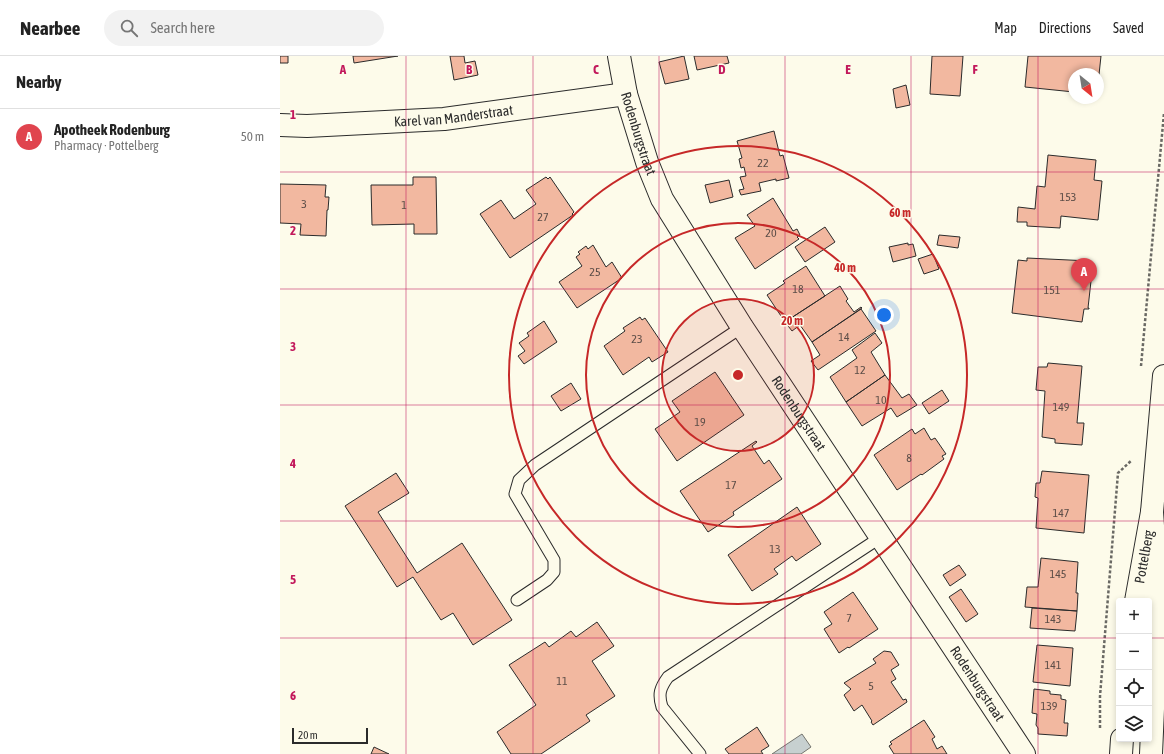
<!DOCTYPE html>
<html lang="en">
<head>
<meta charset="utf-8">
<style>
	body { margin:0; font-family:"Asap Condensed",sans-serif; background:#f2f2f2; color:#222 }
	.controls { position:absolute; right:12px; bottom:12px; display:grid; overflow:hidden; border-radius:4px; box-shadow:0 2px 6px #0003 }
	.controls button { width:36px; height:36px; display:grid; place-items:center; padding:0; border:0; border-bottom:1px solid #e0e0e0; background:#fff; color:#222; font:20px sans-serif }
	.compass { position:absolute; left:788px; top:12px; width:36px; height:36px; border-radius:50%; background:#fff; box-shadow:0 2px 6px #0003; rotate:150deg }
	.scale { position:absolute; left:12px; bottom:10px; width:76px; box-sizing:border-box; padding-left:4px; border:2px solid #2b2b2b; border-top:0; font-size:11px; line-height:14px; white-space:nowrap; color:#2b2b2b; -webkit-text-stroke:3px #fdfbea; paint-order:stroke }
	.you { position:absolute; left:604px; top:259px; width:14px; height:14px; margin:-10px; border:3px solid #fff; border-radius:50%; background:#1a73e8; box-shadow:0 0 0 6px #1a73e833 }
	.badge { display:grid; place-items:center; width:26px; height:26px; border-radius:50%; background:#1a73e8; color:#fff; font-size:13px; font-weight:700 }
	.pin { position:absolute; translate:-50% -33px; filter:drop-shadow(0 1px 2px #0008) }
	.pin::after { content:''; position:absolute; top:21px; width:14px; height:12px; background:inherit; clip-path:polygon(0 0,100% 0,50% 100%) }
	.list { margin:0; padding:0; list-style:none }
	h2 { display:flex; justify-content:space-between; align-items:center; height:52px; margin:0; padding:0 16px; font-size:17px }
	h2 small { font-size:13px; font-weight:400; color:#767676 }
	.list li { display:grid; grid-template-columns:26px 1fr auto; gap:12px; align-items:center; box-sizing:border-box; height:56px; padding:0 16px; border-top:1px solid #e0e0e0 }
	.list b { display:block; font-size:15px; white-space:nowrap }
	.list p { margin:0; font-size:13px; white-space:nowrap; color:#767676 }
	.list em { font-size:13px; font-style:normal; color:#767676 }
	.icon { flex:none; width:22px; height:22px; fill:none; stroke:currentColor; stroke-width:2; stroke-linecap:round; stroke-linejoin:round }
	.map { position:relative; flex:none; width:884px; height:698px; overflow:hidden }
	header { display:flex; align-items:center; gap:24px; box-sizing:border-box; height:56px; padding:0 20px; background:#fff; border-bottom:1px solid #e0e0e0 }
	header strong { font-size:19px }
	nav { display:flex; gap:22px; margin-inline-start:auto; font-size:14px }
	.search { width:280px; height:36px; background:#f2f2f2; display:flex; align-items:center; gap:10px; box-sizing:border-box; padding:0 14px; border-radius:22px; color:#767676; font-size:15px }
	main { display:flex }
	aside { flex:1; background:#fff }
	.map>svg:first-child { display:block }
	.water { fill:#c7d0d0; stroke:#74746e }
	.building { fill:#f2b8a0; stroke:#2b2b2b }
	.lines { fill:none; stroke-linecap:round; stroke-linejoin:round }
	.lane-casing { stroke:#2b2b2b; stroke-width:13 }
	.street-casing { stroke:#2b2b2b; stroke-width:24 }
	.primary-casing { stroke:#2b2b2b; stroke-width:24 }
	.path { stroke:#6a6964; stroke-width:2.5; stroke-dasharray:3 2; stroke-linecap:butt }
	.lane { stroke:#fdfbea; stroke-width:11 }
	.street { stroke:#fdfbea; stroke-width:22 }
	.primary { stroke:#fdfbea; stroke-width:22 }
	.grid { fill:none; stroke:#c2185b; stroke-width:1; stroke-opacity:0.55 }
	.ring { fill:none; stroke:#c62828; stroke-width:2 }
	.labels { text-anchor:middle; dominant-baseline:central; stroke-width:3; stroke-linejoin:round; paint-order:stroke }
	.number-label { font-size:12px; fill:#5d4e48 }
	.street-label { font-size:14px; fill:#2b2b2b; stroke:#fdfbea }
	.grid-label { font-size:13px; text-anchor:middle; font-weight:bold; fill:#c2185b; stroke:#fdfbea; stroke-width:3; stroke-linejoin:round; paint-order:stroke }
	.centre { fill:#c62828; stroke:#fdfbea; stroke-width:2 }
	.ring-label { font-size:12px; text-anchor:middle; font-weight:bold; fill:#c62828; stroke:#fdfbea; stroke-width:3; stroke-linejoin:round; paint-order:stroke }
</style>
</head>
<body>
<header>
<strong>Nearbee</strong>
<div class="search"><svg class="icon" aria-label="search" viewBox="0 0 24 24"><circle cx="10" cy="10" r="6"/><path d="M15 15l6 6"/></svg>Search here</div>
<nav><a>Map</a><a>Directions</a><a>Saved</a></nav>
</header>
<main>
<aside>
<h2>Nearby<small></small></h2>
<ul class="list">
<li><span class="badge" style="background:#e0444e">A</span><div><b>Apotheek Rodenburg</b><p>Pharmacy · Pottelberg</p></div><em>50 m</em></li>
</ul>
</aside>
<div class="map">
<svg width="884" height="698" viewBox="0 0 884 698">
	<rect width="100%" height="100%" fill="#fdfbea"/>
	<path class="water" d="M522,678L531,691L521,698H492Z"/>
	<path class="building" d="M0,0H8V7H0Z
		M73,0H118L74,7Z
		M170,0H184L185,7L195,5L198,19L174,24Z
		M404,0L409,23L385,28L379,6Z
		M414,0H447L449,7L417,14Z
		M652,0H683L680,40L650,38Z
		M748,0H821L818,28V18H794V36L745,31Z
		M626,29L630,49L616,52L613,33Z
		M494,75L500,100L503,99L509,122L496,125V123L479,127L481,135L461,139L459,134L464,133L460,121L466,120L464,111L461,112L459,103L462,102L457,85Z
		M768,99L816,104L814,124L822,125L818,164L781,160L780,172L747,170V166H737L738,151L755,153L757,130L765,131Z
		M133,121H156L157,178H134V168L92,169L91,129H133Z
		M266,121L268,123L270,121L294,156L292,158L293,159L230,202L200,158L221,144L234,163L256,148L246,134Z
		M449,124L453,141L430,147L425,129Z
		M0,128L46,129L45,141H49L48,154H47L46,180L20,179L21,168L0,167Z
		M493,142L513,175L517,173L520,179L517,181L519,183L475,213L455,182L475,170L467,159Z
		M545,171L555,186L525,206L515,191Z
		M659,179L680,181L678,192L657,189Z
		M628,187V189L633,188L636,200L613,206L609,191Z
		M313,189L326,211L332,206L342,222L297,252L279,226L302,210L296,201L300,198L298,196L306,190L308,193Z
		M653,198L659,213L644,218L638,203Z
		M747,202L810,205L809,216H812L808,252H809V253H804L802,266L732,257L738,204L747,205Z
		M526,210L545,240L505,266L487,239L505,227L503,225Z
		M560,230L568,243L566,245L574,256L581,251L582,252L532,286L520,269L512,275L505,266Z
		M581,253L596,275L538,314L531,305L540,299L532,286Z
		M360,261L362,264L365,262L388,296L372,306L369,301L343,319L324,290L345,275L343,272Z
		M264,265L277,286L244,308L238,300L245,295L239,287L249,280L247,277Z
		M595,277L602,287L591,296L605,319L566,346L550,321L577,302L572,294Z
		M768,307L802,310L797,367H804L802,389L775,387V383L762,381L765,335L756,334L758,311H767Z
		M435,316L464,359L397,405L375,373L400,356L392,345Z
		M605,319L622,342L629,338L637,349L617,361L611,352L582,370L566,346Z
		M291,327L301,343L281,355L271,340Z
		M662,334L669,345L649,358L642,347Z
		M644,372L651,384L655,382L666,398L662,400L664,403L642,419L641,418L617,434L594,399L632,373L635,378Z
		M476,385L477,386L472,390L484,408L489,404L502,423L453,456L454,459L428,476L400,435Z
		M762,415L809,419L804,477L756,472L758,442L755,441L756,427H760Z
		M116,417L129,437L98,456L137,517L182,487L232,564L193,589L173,557L161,564L133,521L117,531L65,450Z
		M517,451L541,488L516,505L512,500L494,513L498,518L472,535L448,499Z
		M761,502L798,506L796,537H798L797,555L745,551L747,531H758Z
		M679,509L686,519L670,530L663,519Z
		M681,533L698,558L686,566L669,541Z
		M573,536L598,573L569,592L568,591L559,597L544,573L552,568L544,556Z
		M752,552L797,555L795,575L750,572Z
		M317,566L334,590L312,605L335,640L306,659L310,665L261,698H231L217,676L256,649L229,609L265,586L269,591L291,575L296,581Z
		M757,589L793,592L790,630L753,626Z
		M604,595L611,596L619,609L611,614L616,623L611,626L623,644L626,643L627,646L593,669L591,666L592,665L582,649L574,655L564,639L571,633L564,627L596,607L593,603Z
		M754,633L770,635V638L781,639V643L786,644L784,667H788L787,680L758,678V672L756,669L757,658L752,657Z
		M644,664L655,681L652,683L657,693L662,690L667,698H614L609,690L612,688L610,686Z
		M477,671L489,690L481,695L483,698H449L445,693Z
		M94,691L109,698H91Z"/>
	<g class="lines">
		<g class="lane-casing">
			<path id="lane" d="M237,544L267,524L274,516V504L235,438L239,424L255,409L462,271
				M420,698L382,651C378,638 380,632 388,621L601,481"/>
		</g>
		<g class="street-casing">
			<g id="street">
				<path id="s1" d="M339,0L346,38L367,106L382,143L462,271L744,698"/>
				<path id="s2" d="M0,69L27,70L164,63L346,38"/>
			</g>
		</g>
		<g class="primary-casing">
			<g id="primary">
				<path id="s3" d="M856,545L872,456L884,320"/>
				<path d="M841,698L842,683"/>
				<path d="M871,698L878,540L872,456"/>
			</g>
		</g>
		<path class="path" d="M861,310L884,57
			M820,672V640L838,417L852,404"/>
		<use href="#lane" class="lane"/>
		<use href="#street" class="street"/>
		<use href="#primary" class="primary"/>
	</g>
	<path class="grid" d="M126,0V698M253,0V698M379,0V698M505,0V698M631,0V698M758,0V698M0,116H884M0,233H884M0,349H884M0,465H884M0,582H839M869,582H884"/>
	<circle cx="458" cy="319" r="76" fill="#c62828" fill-opacity=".12"/>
	<g class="ring">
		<circle cx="458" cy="319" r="76"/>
		<circle cx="458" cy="319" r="152"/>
		<circle cx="458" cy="319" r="229"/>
	</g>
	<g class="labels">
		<g class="number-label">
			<text x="483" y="107">22</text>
			<text x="788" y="141">153</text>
			<text x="24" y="148">3</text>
			<text x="124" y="149">1</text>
			<text x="263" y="161">27</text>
			<text x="491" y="177">20</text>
			<text x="315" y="216">25</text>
			<text x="518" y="233">18</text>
			<text x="772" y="234">151</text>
			<text x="564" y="281">14</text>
			<text x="357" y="283">23</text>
			<text x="580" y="314">12</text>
			<text x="601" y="344">10</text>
			<text x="781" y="351">149</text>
			<text x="420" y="366">19</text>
			<text x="629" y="402">8</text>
			<text x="451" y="429">17</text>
			<text x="781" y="457">147</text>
			<text x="495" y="493">13</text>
			<text x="778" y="518">145</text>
			<text x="569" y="562">7</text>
			<text x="773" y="563">143</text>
			<text x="773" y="609">141</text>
			<text x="282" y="625">11</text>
			<text x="591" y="630">5</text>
			<text x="769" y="650">139</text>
		</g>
		<g class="street-label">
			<text stroke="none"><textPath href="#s2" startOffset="174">Karel van Manderstraat</textPath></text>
			<text stroke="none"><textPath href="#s1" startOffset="80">Rodenburgstraat</textPath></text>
			<text stroke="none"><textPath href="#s1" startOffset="404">Rodenburgstraat</textPath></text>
			<text stroke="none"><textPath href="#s3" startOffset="45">Pottelberg</textPath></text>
			<text stroke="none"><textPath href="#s1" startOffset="728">Rodenburgstraat</textPath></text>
		</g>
	</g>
	<g class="grid-label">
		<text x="63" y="18">A</text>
		<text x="189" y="18">B</text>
		<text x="316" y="18">C</text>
		<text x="442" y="18">D</text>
		<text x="568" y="18">E</text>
		<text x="695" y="18">F</text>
		<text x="13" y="63">1</text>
		<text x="13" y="179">2</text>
		<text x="13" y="295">3</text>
		<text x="13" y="412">4</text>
		<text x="13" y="528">5</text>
		<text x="13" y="644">6</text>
	</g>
	<circle cx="458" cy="319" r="6" class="centre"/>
	<g class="ring-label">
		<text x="620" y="161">60 m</text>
		<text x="565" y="216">40 m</text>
		<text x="512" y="269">20 m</text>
	</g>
</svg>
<div class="controls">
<button>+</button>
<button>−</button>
<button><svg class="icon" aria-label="locate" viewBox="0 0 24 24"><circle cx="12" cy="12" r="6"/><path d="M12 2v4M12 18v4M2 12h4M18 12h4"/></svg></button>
<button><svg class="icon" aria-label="layers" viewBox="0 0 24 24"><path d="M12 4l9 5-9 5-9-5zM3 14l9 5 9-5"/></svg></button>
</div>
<svg class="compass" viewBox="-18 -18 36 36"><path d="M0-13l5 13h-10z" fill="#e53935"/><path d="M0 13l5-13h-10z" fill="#767676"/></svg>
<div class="scale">20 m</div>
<div class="you"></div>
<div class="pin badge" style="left:804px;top:235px;background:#e0444e">A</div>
</div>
</main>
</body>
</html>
